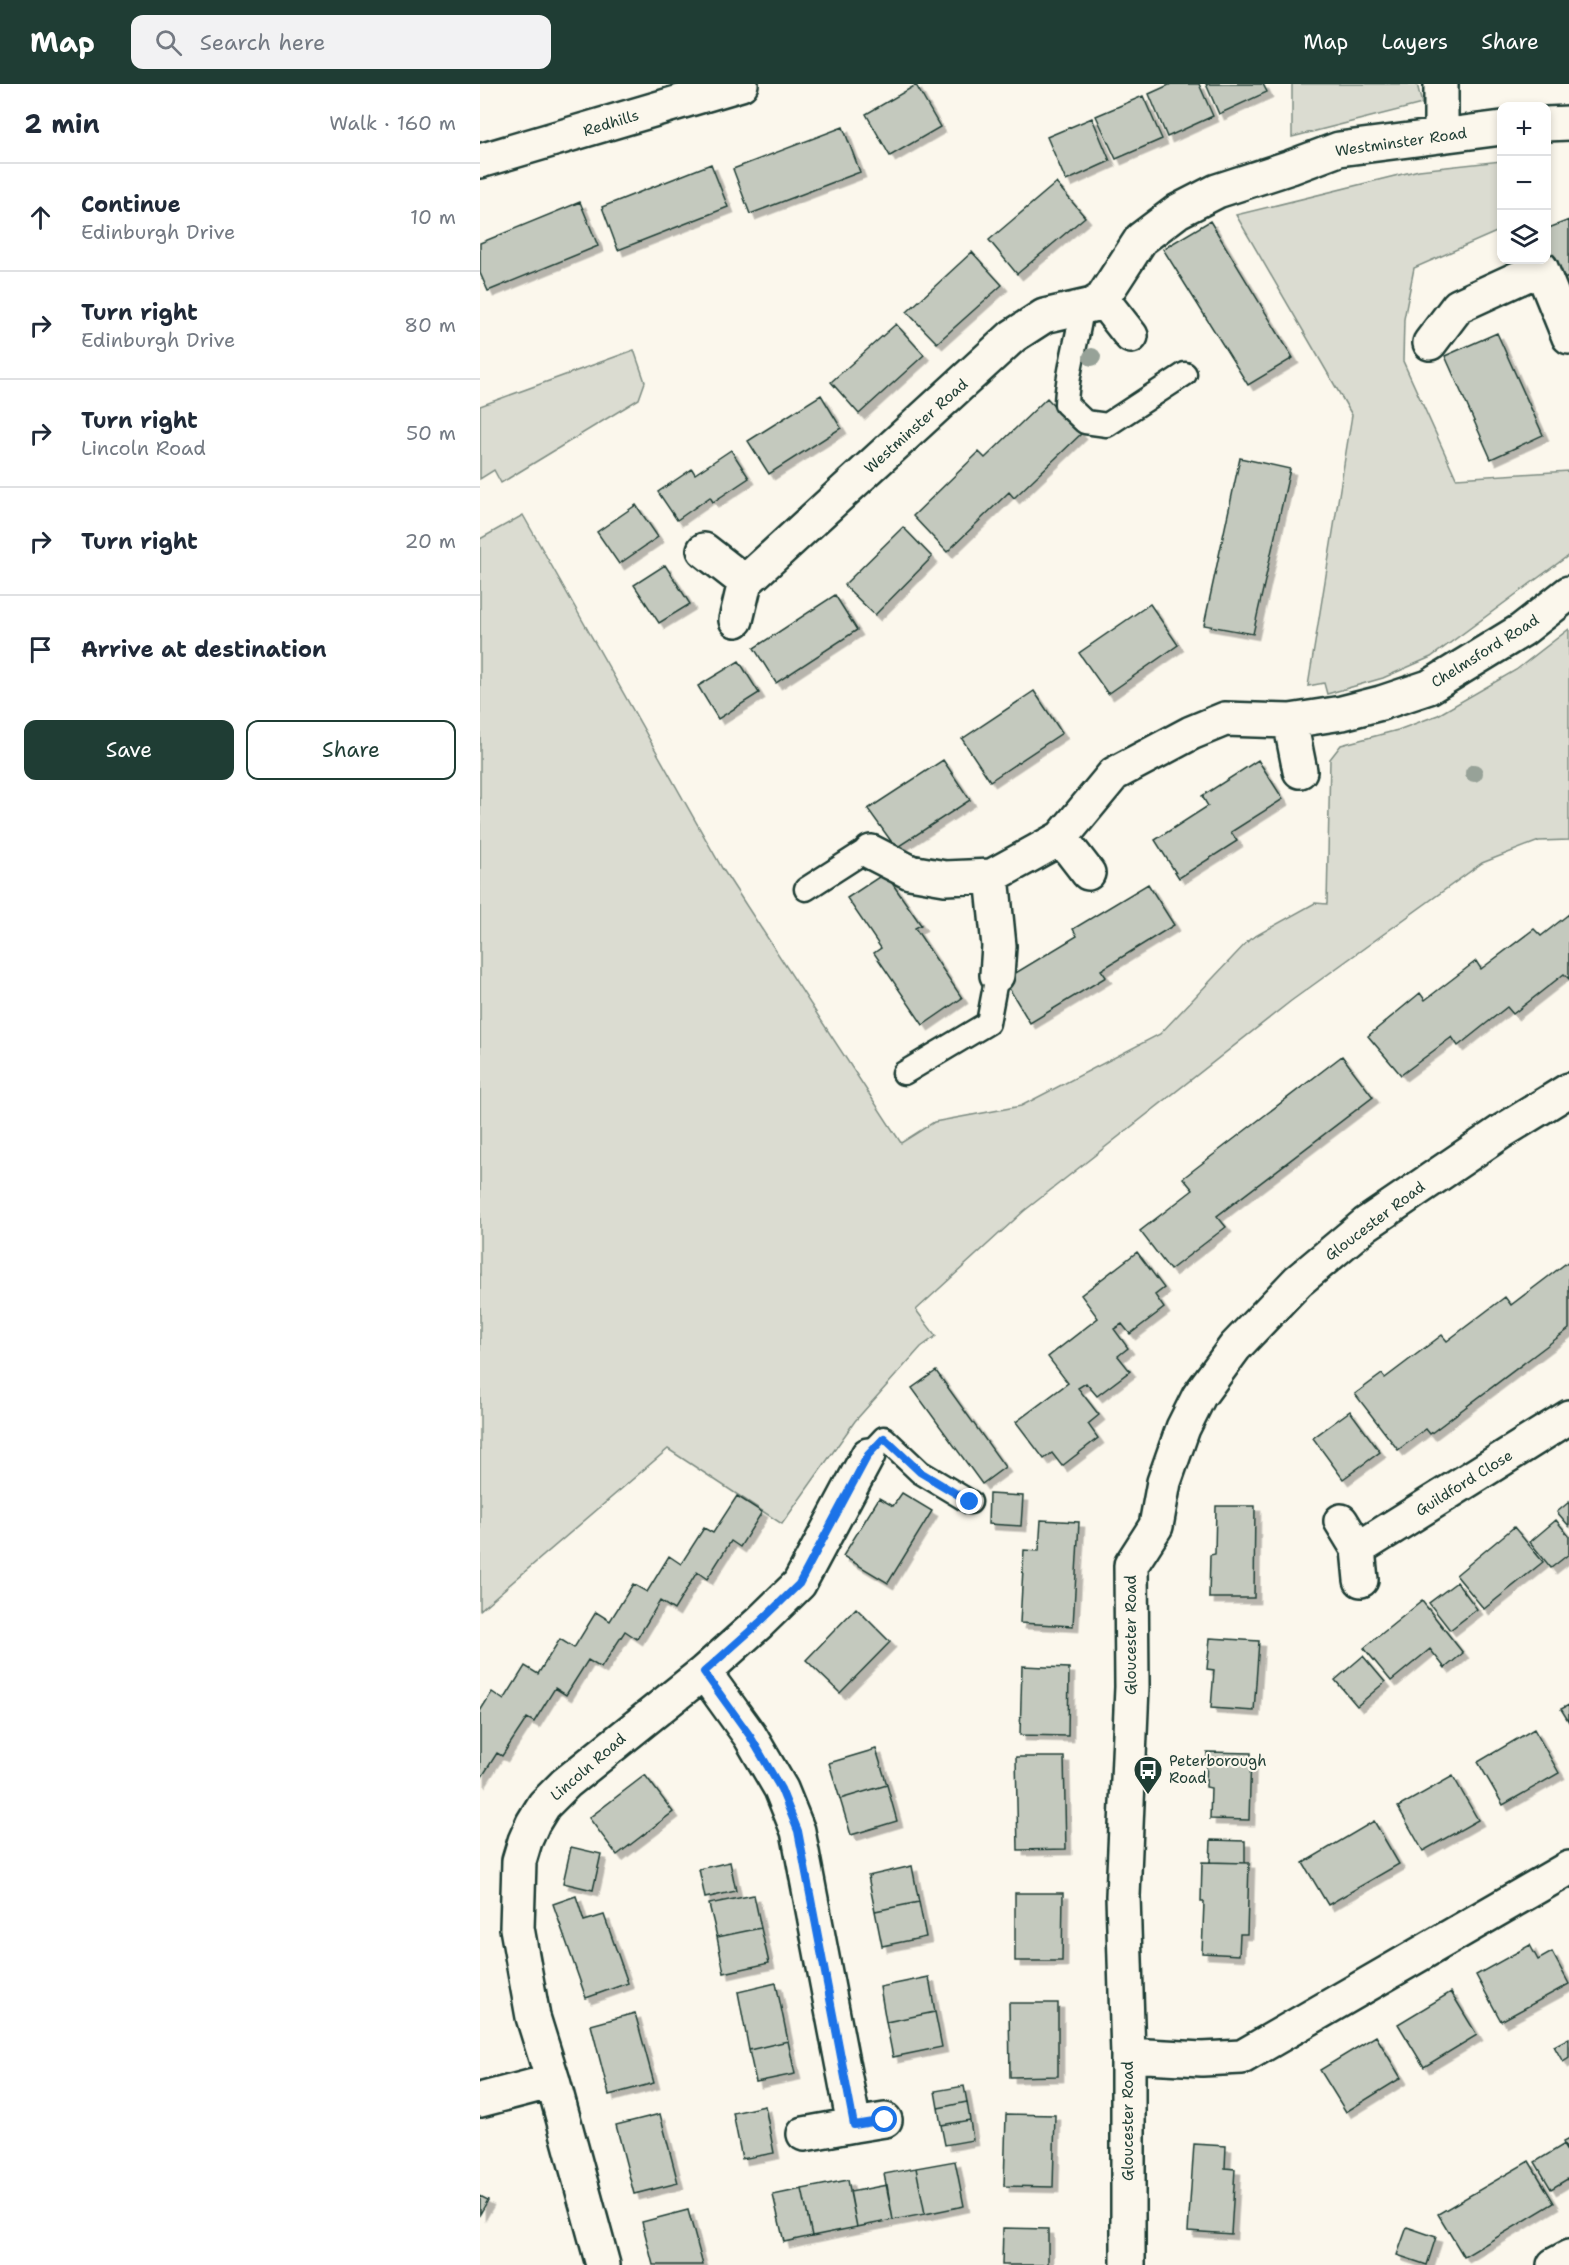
<!DOCTYPE html>
<html lang="en">
<head>
<meta charset="utf-8">
<style>
	body { margin:0; font-family:"Shantell Sans",sans-serif; background:#f2f2f3; color:#1f2937 }
	.controls { position:absolute; right:18px; top:18px; display:grid; overflow:hidden; border-radius:12px; box-shadow:0 3px 9px #0003 }
	.controls button { width:54px; height:54px; display:grid; place-items:center; padding:0; border:0; border-bottom:2px solid #e0e1e3; background:#fff; color:#1f2937; font:30px sans-serif }
	.stop { position:absolute; width:18px; height:18px; margin:-14px; border:4px solid #1a73e8; border-radius:50%; background:#fff }
	.stop.end { background:#1a73e8; border-color:#fff; box-shadow:0 2px 6px #0008 }
	.list { margin:0; padding:0; list-style:none }
	h2 { display:flex; justify-content:space-between; align-items:center; height:78px; margin:0; padding:0 24px; font-size:26px }
	h2 small { font-size:20px; font-weight:400; color:#747a83 }
	.list li { display:grid; grid-template-columns:39px 1fr auto; gap:18px; align-items:center; box-sizing:border-box; height:108px; padding:0 24px; border-top:2px solid #e0e1e3 }
	.list b { display:block; font-size:22px; white-space:nowrap }
	.list p { margin:0; font-size:20px; white-space:nowrap; color:#747a83 }
	.list em { font-size:20px; font-style:normal; color:#747a83 }
	.actions { display:flex; gap:12px; padding:18px 24px }
	.actions a { flex:1; padding:14px 0; border:2px solid #1f3d34; border-radius:12px; text-align:center; font-size:21px; color:#1f3d34 }
	.actions .main { background:#1f3d34; color:#fff }
	.icon { flex:none; width:33px; height:33px; fill:none; stroke:currentColor; stroke-width:2; stroke-linecap:round; stroke-linejoin:round }
	.map { position:relative; flex:none; width:1089px; height:2181px; overflow:hidden }
	header { display:flex; align-items:center; gap:36px; box-sizing:border-box; height:84px; padding:0 30px; background:#1f3d34; color:#fff }
	header strong { font-size:28px }
	nav { display:flex; gap:33px; margin-inline-start:auto; font-size:21px }
	.search { width:420px; height:54px; background:#f2f2f3; display:flex; align-items:center; gap:15px; box-sizing:border-box; padding:0 21px; border-radius:12px; color:#747a83; font-size:22px }
	main { display:flex }
	aside { flex:1; background:#fff }
	.map>svg:first-child { display:block }
	.green { fill:#dbdcd1; stroke:#7d8c82; stroke-width:1.5 }
	.building { fill:#c4c9be; stroke:#1f3d34; stroke-width:1.5; filter:url(#shadow) }
	.lines { fill:none; stroke-linecap:round; stroke-linejoin:round }
	.service-casing { stroke:#1f3d34; stroke-width:27 }
	.minor-casing { stroke:#1f3d34; stroke-width:38 }
	.tertiary-casing { stroke:#1f3d34; stroke-width:38 }
	.service { stroke:#fbf7ec; stroke-width:22 }
	.minor { stroke:#fbf7ec; stroke-width:33 }
	.tertiary { stroke:#fbf7ec; stroke-width:33 }
	.tree { fill:#97a298 }
	.route { stroke:#1a73e8; stroke-width:8 }
	.labels { text-anchor:middle; dominant-baseline:central; stroke-width:4.5; stroke-linejoin:round; paint-order:stroke }
	.street-label { font-size:15px; fill:#1f3d34; stroke:#fbf7ec }
	.poi-label { font-size:15px; fill:#1f3d34; stroke:#fbf7ec; text-anchor:start }
</style>
</head>
<body>
<header>
<strong>Map</strong>
<div class="search"><svg class="icon" aria-label="search" viewBox="0 0 24 24"><circle cx="10" cy="10" r="6"/><path d="M15 15l6 6"/></svg>Search here</div>
<nav><a>Map</a><a>Layers</a><a>Share</a></nav>
</header>
<main>
<aside>
<h2>2 min<small>Walk · 160 m</small></h2>
<ul class="list">
<li><svg class="icon" aria-label="ahead" viewBox="0 0 24 24"><path d="M12 20V5M6 11l6-6 6 6"/></svg><div><b>Continue</b><p>Edinburgh Drive</p></div><em>10 m</em></li>
<li><svg class="icon" aria-label="right" viewBox="0 0 24 24"><path d="M7 20v-9h11M14 6l5 5-5 5"/></svg><div><b>Turn right</b><p>Edinburgh Drive</p></div><em>80 m</em></li>
<li><svg class="icon" aria-label="right" viewBox="0 0 24 24"><path d="M7 20v-9h11M14 6l5 5-5 5"/></svg><div><b>Turn right</b><p>Lincoln Road</p></div><em>50 m</em></li>
<li><svg class="icon" aria-label="right" viewBox="0 0 24 24"><path d="M7 20v-9h11M14 6l5 5-5 5"/></svg><div><b>Turn right</b></div><em>20 m</em></li>
<li><svg class="icon" aria-label="arrive" viewBox="0 0 24 24"><path d="M6 21V4h12l-3 4 3 4H6"/></svg><div><b>Arrive at destination</b></div></li>
</ul>
<div class="actions"><a class="main">Save</a><a>Share</a></div>
</aside>
<div class="map">
<svg width="1089" height="2181" viewBox="0 0 1089 2181">
	<defs>
		<filter id="shadow"><feDropShadow dx="5.5" dy="5.5" stdDeviation="0" flood-color="#0004"/></filter>
	</defs>
	<rect width="100%" height="100%" fill="#fbf7ec"/>
	<filter id="ink" filterUnits="userSpaceOnUse"><feTurbulence type="fractalNoise" baseFrequency=".0167" numOctaves="2"/><feDisplacementMap in="SourceGraphic" scale="12" xChannelSelector="R" yChannelSelector="G"/><feConvolveMatrix kernelMatrix="1 2 1 2 8 2 1 2 1" color-interpolation-filters="sRGB"/></filter>
	<g filter="url(#ink)">
		<path class="green" d="M812,0H937L942,20L812,53Z
			M1021,77V146L934,184L924,235L923,277L976,394L1089,387V471L951,573L903,594L847,610L844,599L828,602L872,331L756,131L939,86Z
			M154,266L165,298L159,315L21,399L14,386L0,395V322Z
			M43,431L242,784L421,1059L454,1038L541,1022L680,950L770,855L835,819L847,820L850,675L861,661L918,646L958,631L1036,586L1089,545V756L1059,757L1002,779L811,917L544,1127L436,1226L456,1252L441,1263L375,1337L302,1440L188,1365L0,1526V455Z"/>
		<path class="building" d="M691,0H719L733,32L687,53L669,10Z
			M726,0H783L787,8L739,30Z
			M436,1L460,43L410,72L386,30Z
			M663,12L682,55L636,75L616,32Z
			M612,34L630,77L586,97L567,53Z
			M363,43L380,88L270,130L253,85Z
			M231,80L248,123L138,166L122,123Z
			M576,99L605,133L537,190L509,156Z
			M100,118L118,162L8,207L0,189V159Z
			M1089,136V193L1079,197L1066,166V145Z
			M730,137L813,274L768,301L683,165Z
			M492,168L522,201L457,259L427,228Z
			M416,240L444,271L379,330L351,298Z
			M1017,249L1063,351L1011,375L965,272Z
			M341,311L361,344L289,390L268,357Z
			M567,314L601,350L534,414L529,408L467,468L433,432L499,368L505,374Z
			M251,366L269,394L233,418L230,413L197,436L178,408L212,385L215,390Z
			M760,374L810,385L773,550L724,541Z
			M156,421L178,453L139,480L117,448Z
			M423,443L452,473L395,531L364,501Z
			M185,481L210,520L179,539L154,501Z
			M355,511L377,546L296,599L274,564Z
			M670,520L698,561L628,610L599,569Z
			M259,577L279,609L238,635L218,602Z
			M554,607L582,649L510,697L482,655Z
			M463,676L490,716L416,764L388,725Z
			M778,676L803,715L751,748L757,757L699,794L675,756L728,722L722,712Z
			M405,789L441,841L435,844L482,914L443,941L394,869L401,864L367,814Z
			M668,800L694,841L621,886L626,893L550,939L524,896L597,852L593,845Z
			M1089,830V895L1084,890L1033,930L1027,923L978,962L972,953L921,991L888,952L940,909L945,916L996,877L1001,885L1054,845L1061,852Z
			M862,972L893,1013L737,1132L746,1143L690,1186L660,1147L713,1106L703,1094Z
			M657,1168L684,1204L675,1211L684,1224L650,1250L642,1240L634,1245L648,1264L638,1272L650,1287L617,1312L606,1299L598,1304L619,1331L608,1340L618,1354L582,1382L572,1369L564,1375L536,1338L588,1299L568,1273L618,1234L601,1211Z
			M1089,1177V1245L950,1350L946,1345L918,1366L875,1310L902,1290L905,1294L962,1251L967,1257L1025,1213L1031,1221Z
			M456,1287L525,1383L502,1400L432,1304Z
			M870,1327L900,1368L863,1395L833,1354Z
			M422,1409L452,1427L408,1499L363,1472L399,1414L413,1422Z
			M509,1410L543,1412L541,1442L508,1440Z
			M257,1412L282,1428L260,1463L251,1457L227,1495L217,1488L194,1526L180,1517L157,1555L145,1547L121,1584L108,1576L86,1611L75,1604L54,1638L47,1634L22,1672L17,1669L0,1696V1627L12,1608L24,1616L45,1582L58,1590L80,1555L94,1564L116,1528L130,1537L153,1500L167,1508L189,1472L201,1480L224,1444L233,1449Z
			M1089,1418V1442L1077,1428Z
			M736,1422H775L774,1514H729L730,1471L735,1470Z
			M561,1436L599,1438L593,1542L540,1539L544,1466L559,1467Z
			M1076,1436L1089,1452V1470L1071,1484L1050,1458Z
			M1034,1443L1063,1478L1004,1525L976,1491Z
			M977,1498L997,1525L970,1546L949,1519Z
			M942,1517L983,1569L965,1584L950,1565L911,1597L884,1564Z
			M376,1524L410,1558L360,1609L326,1576Z
			M730,1554L779,1557L774,1627L731,1624L734,1586L727,1585Z
			M883,1572L905,1598L877,1622L855,1596Z
			M542,1582L589,1584L588,1652L540,1651Z
			M1089,1621V1638L1081,1625Z
			M1054,1645L1079,1689L1023,1721L998,1678Z
			M396,1665L407,1701L360,1715L349,1679Z
			M727,1668L771,1669L769,1736L730,1735L731,1704L726,1703Z
			M536,1673H584L586,1765L538,1766Z
			M165,1691L193,1728L137,1771L109,1734Z
			M973,1692L998,1736L943,1767L918,1723Z
			M407,1701L417,1737L371,1751L360,1715Z
			M894,1737L919,1780L848,1821L823,1779Z
			M731,1756L765,1757V1779L730,1778Z
			M91,1763L121,1770L113,1806L83,1799Z
			M250,1778L256,1807L225,1814L219,1785Z
			M722,1778L769,1779L767,1850H760L759,1871L722,1869L724,1818H721Z
			M432,1782L439,1818L395,1827L388,1792Z
			M535,1809H583L582,1877H535Z
			M274,1811L281,1844L237,1853L229,1820Z
			M96,1812L104,1837L124,1831L148,1899L106,1914L73,1820Z
			M439,1818L446,1853L402,1862L395,1827Z
			M281,1844L289,1879L244,1889L237,1853Z
			M1050,1861L1058,1876L1072,1868L1089,1900L1021,1937L996,1891Z
			M449,1893L455,1928L406,1938L400,1903Z
			M296,1899L308,1957L269,1966L258,1908Z
			M971,1908L997,1951L944,1983L918,1940Z
			M529,1919H578V1992L530,1993Z
			M455,1928L462,1963L413,1973L406,1938Z
			M155,1929L174,1999L129,2011L111,1941Z
			M896,1952L921,1994L866,2028L840,1986Z
			M1089,1954V1974L1083,1978L1074,1962Z
			M308,1957L315,1990L276,1998L269,1966Z
			M484,2002L487,2018L458,2024L455,2007Z
			M487,2018L490,2036L461,2041L458,2024Z
			M285,2022L294,2069L262,2075L253,2029Z
			M180,2030L198,2099L154,2110L136,2041Z
			M526,2030L575,2031L573,2103L524,2102Z
			M490,2036L493,2056L465,2061L461,2041Z
			M1089,2055V2071L1083,2058Z
			M714,2060L746,2062L745,2084L755,2085L751,2150L708,2147Z
			M1083,2061L1089,2071V2094L1071,2105L1055,2078Z
			M475,2077L484,2122L445,2130L436,2084Z
			M1049,2077L1074,2119L984,2173L958,2130Z
			M436,2084L445,2130L413,2136L404,2090Z
			M368,2096L377,2143L332,2152L322,2105Z
			M407,2101L413,2136L377,2143L370,2108Z
			M322,2105L332,2152L304,2158L293,2111Z
			M0,2112L8,2116L0,2130Z
			M208,2126L223,2181H173L162,2138Z
			M927,2143L956,2153L947,2181L917,2171Z
			M523,2144L568,2145V2181H522Z"/>
		<g class="lines">
			<g class="service-casing">
				<path id="service" d="M602,224C598,256 587,287 586,320L605,338L627,341L705,290
					M326,805L382,769L391,768
					M424,989L508,939L517,891
					M388,1371L404,1354L440,1388L490,1418"/>
			</g>
			<g class="minor-casing">
				<path id="minor" d="M961,0V51
					M1066,40L1089,39
					M622,215L651,252
					M950,259L978,222L1061,184L1089,253
					M224,466L265,498L533,252L564,232L612,221L622,215L661,155L698,127L737,107L811,83L859,65L1022,44
					M256,536L265,498
					M810,637L820,687
					M581,754L608,789
					M391,768L430,788L465,794L512,792L581,754L634,690L711,649L745,635L810,637L862,629L901,619L949,603L1042,546L1089,509
					M512,792L519,862L517,891
					M861,1437L878,1465L1089,1333
					M878,1465L881,1496
					M224,1588L270,1652L301,1705L318,1747L374,2041L405,2036
					M648,1971L722,1975L762,1973L1089,1784
					M0,2016L73,1997
					M324,2050L374,2041
					M123,2181L73,1997L53,1933L37,1844L39,1777L45,1757L53,1739L64,1721L86,1699L224,1588L279,1539L319,1500L388,1371
					M648,2181V1971L643,1812L652,1603L651,1481L676,1442L684,1398L703,1344L719,1312L755,1263L818,1197L886,1140L1021,1048L1089,1006
					M1074,2181L1089,2173"/>
			</g>
			<g class="tertiary-casing">
				<path id="tertiary" d="M0,77L261,0"/>
			</g>
			<use href="#service" class="service"/>
			<use href="#minor" class="minor"/>
			<use href="#tertiary" class="tertiary"/>
		</g>
		<g class="tree">
			<circle cx="612" cy="273" r="9"/>
			<circle cx="994" cy="689" r="9"/>
		</g>
	</g>
	<g class="lines" filter="url(#ink)">
		<path class="route" d="M405,2036L374,2041L318,1747L301,1705L270,1652L224,1588L279,1539L319,1500L388,1371L404,1354L440,1388L490,1418"/>
	</g>
	<defs>
		<g id="bus-pin" transform="scale(1.5)"><path d="M0 17L-7.5 6A9.5 9.5 0 1 1 7.5 6Z" fill="#1f3d34" stroke="#fbf7ec"/><path d="M-5-6H5V4H4V6H2V4H-2V6H-4V4H-5ZM-3.5-4V0h7V-4ZM-3.5 1.2v1.5H-2V1.2ZM2 1.2v1.5H3.5V1.2Z" fill="#fff"/></g>
	</defs>
	<g fill-rule="evenodd">
		<use href="#bus-pin" x="668" y="1686"/>
	</g>
	<g class="labels">
		<g class="street-label">
			<text transform="translate(131 39) rotate(-17)">Redhills</text>
			<text transform="translate(921 58) rotate(-8)">Westminster Road</text>
			<text transform="translate(436 342) rotate(-42)">Westminster Road</text>
			<text transform="translate(1005 567) rotate(-32)">Chelmsford Road</text>
			<text transform="translate(895 1137) rotate(-37)">Gloucester Road</text>
			<text transform="translate(984 1399) rotate(-32)">Guildford Close</text>
			<text transform="translate(651 1551) rotate(-90)">Gloucester Road</text>
			<text transform="translate(108 1683) rotate(-41)">Lincoln Road</text>
			<text transform="translate(648 2037) rotate(-90)">Gloucester Road</text>
		</g>
		<g class="poi-label">
			<text x="689" y="1677">Peterborough<tspan x="689" dy="17">Road</tspan></text>
		</g>
	</g>
</svg>
<div class="controls">
<button>+</button>
<button>−</button>
<button><svg class="icon" aria-label="layers" viewBox="0 0 24 24"><path d="M12 4l9 5-9 5-9-5zM3 14l9 5 9-5"/></svg></button>
</div>
<div class="stop" style="left:405px;top:2036px"></div>
<div class="stop end" style="left:490px;top:1418px"></div>
</div>
</main>
</body>
</html>
